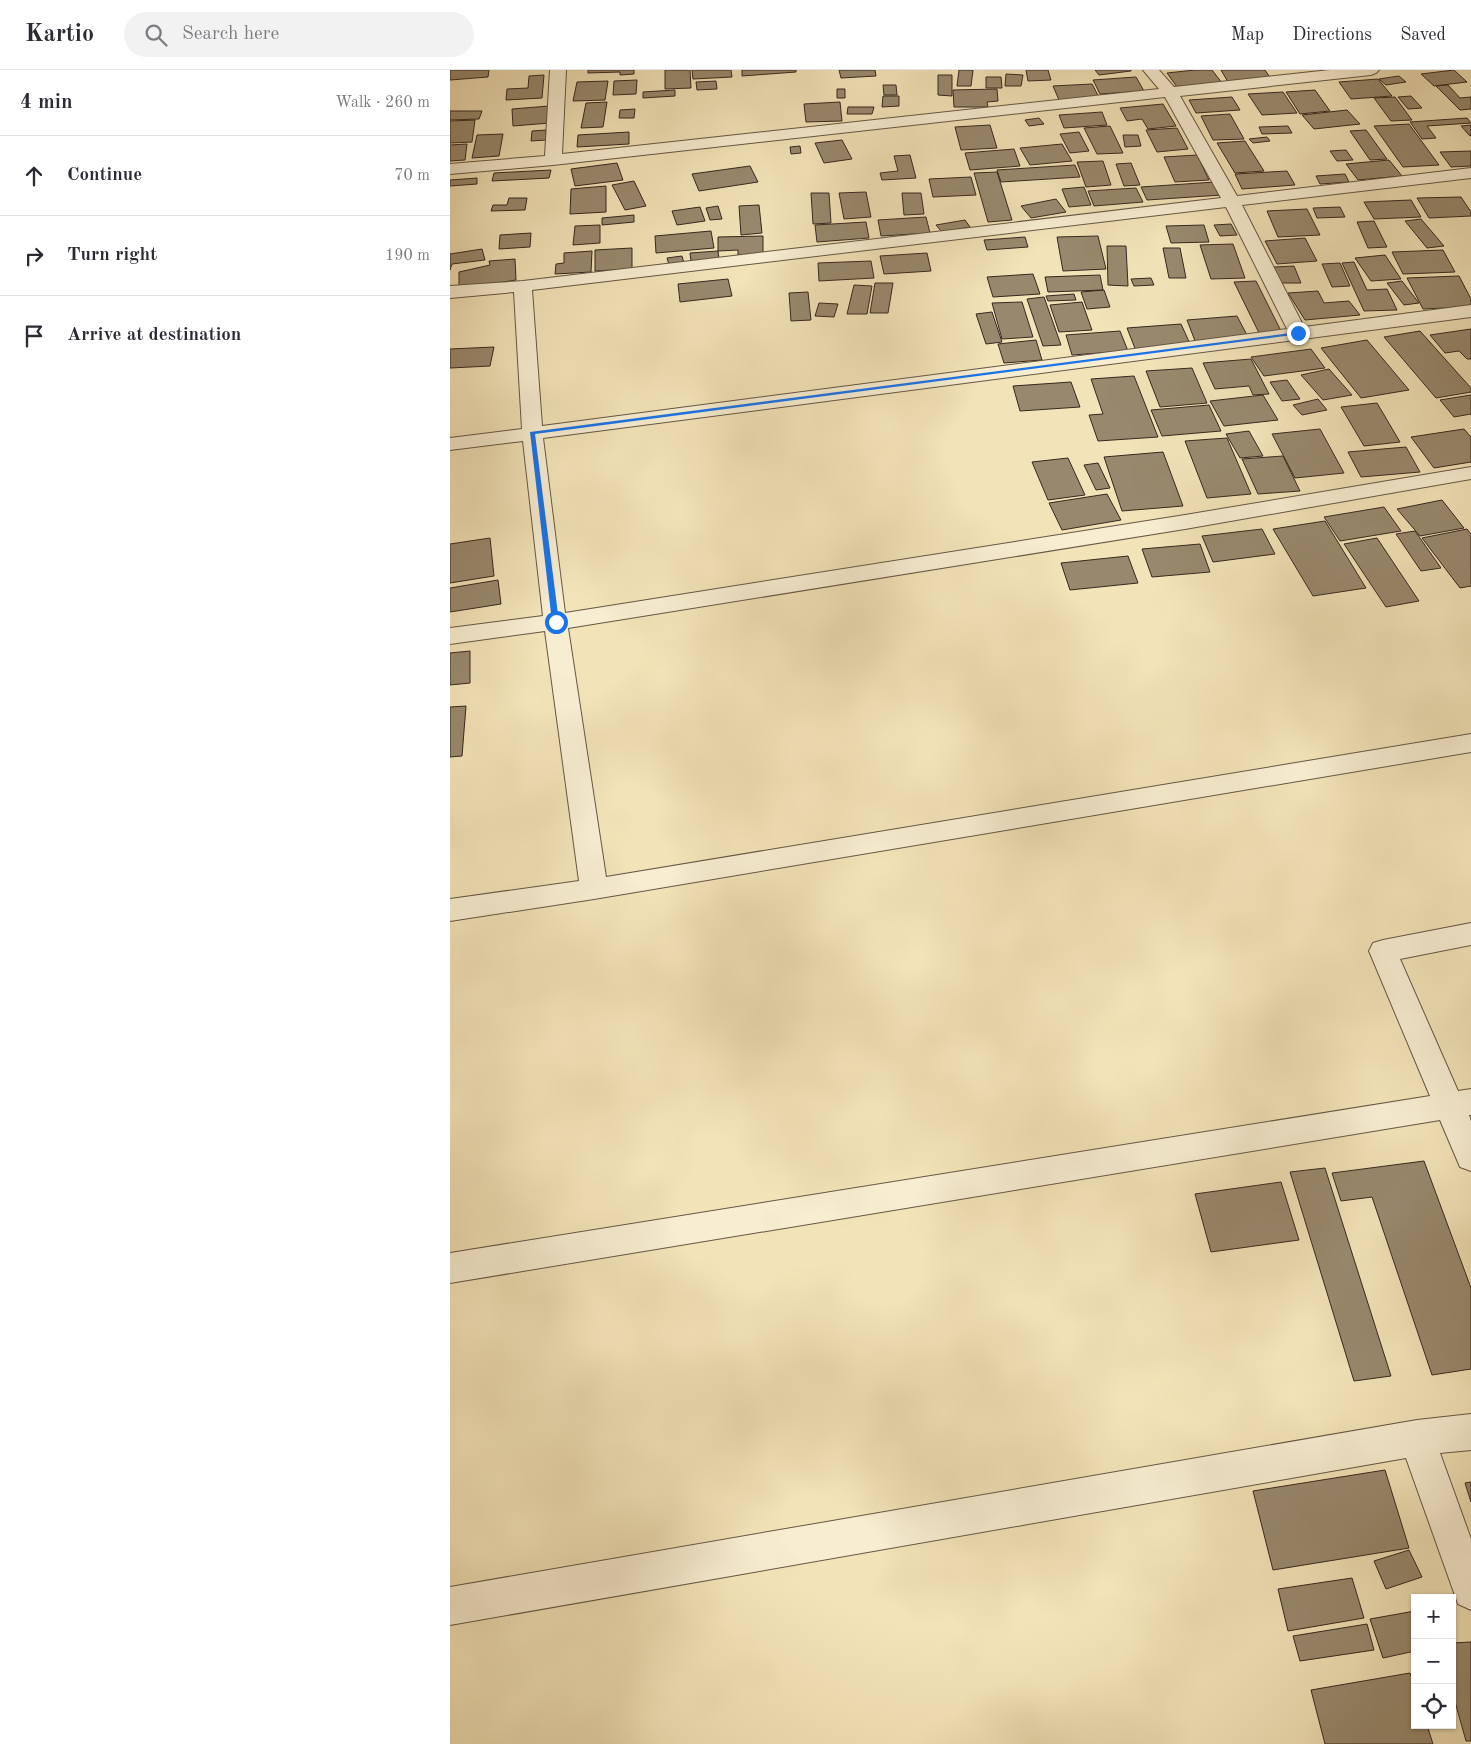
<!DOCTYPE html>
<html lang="en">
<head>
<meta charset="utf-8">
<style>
	body { margin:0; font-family:"Old Standard TT",serif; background:#f2f2f3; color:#2b2b33 }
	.controls { position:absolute; right:15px; bottom:15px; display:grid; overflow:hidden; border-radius:0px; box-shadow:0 1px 4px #0004 }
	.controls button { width:45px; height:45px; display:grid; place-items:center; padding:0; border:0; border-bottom:1px solid #e1e1e2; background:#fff; color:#2b2b33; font:25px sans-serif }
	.stop { position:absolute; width:15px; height:15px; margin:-11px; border:4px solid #1a73e8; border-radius:50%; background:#fff }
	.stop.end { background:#1a73e8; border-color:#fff; box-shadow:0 1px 5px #0008 }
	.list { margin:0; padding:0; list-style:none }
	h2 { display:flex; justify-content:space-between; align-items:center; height:65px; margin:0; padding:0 20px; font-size:21px }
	h2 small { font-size:16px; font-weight:400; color:#7c7c81 }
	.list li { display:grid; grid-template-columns:32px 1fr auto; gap:15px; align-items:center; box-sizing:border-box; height:80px; padding:0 20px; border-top:1px solid #e1e1e2 }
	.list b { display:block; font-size:19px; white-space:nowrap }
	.list em { font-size:16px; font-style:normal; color:#7c7c81 }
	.icon { flex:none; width:28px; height:28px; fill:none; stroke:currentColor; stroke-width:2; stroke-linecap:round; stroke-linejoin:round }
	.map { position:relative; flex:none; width:1021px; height:1674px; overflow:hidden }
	header { display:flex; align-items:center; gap:30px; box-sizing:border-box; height:70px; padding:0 25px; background:#fff; border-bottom:1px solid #e1e1e2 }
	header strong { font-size:24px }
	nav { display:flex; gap:28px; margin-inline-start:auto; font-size:18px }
	.search { width:350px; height:45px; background:#f2f2f3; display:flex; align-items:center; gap:12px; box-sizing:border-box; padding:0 18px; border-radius:28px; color:#7c7c81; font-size:19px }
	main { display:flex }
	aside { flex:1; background:#fff }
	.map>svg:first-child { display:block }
	.building { fill:#98896e; stroke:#36281e }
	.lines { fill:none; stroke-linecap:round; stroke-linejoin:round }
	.minor-casing { stroke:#655744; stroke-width:2 }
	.minor { fill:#f7edd1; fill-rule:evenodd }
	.route { fill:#1a73e8 }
</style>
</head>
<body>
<header>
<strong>Kartio</strong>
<div class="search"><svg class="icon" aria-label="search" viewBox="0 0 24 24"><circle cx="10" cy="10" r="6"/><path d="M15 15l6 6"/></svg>Search here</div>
<nav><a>Map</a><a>Directions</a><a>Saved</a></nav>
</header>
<main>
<aside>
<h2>4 min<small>Walk · 260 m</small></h2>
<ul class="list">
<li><svg class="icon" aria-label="ahead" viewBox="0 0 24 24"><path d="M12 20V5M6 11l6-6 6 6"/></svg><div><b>Continue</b></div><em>70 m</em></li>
<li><svg class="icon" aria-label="right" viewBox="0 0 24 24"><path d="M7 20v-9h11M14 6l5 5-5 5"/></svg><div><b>Turn right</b></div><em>190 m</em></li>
<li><svg class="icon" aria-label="arrive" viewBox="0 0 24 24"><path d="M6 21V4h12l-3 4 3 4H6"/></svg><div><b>Arrive at destination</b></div></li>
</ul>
</aside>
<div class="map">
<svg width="1021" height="1674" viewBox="0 0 1021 1674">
	<rect width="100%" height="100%" fill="#f2e3b8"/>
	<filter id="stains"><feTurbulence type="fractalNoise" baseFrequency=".004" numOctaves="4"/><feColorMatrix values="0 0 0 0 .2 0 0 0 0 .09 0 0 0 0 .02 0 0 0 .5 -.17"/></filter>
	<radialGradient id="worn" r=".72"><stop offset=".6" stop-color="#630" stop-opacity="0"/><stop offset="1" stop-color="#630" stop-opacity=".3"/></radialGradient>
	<path class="building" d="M0,0H39L38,7L0,10Z
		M138,0H184V4L170,5V2L138,3Z
		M215,0H240L241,18L215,19Z
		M242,0H281L282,7L243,9Z
		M292,0H346V2L292,6Z
		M389,0H425L426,6L391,8Z
		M509,0H523L521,16H507Z
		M576,0H598L601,10L578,11Z
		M645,0H681V1L649,5Z
		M745,0H762L772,13L727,17L717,3Z
		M771,0H815L821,9L778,12Z
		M1004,0L1017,12L984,16L971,4Z
		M556,4L573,5L571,16H555Z
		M94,5L92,28L56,30L57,19L78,18L79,6Z
		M488,5H502V26L488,25Z
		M949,6L956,12L936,15L929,9Z
		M536,7H551L552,18H536Z
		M686,7L694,21L650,24L643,10Z
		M928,9L942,26L901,29L889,12Z
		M187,10L186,24L163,25L164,11Z
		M158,11L155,30L123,31L127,12Z
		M266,11L267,19L247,20L246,12Z
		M642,14L649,27L609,30L603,16Z
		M433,15H446L447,25H434Z
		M998,15L1010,28L1021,27V39L1010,40L986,16Z
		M387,19H395V28H387Z
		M547,19L548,31L537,32L538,37H504L503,20Z
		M225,20V26L193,28V22Z
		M865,20L880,41L850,44L836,22Z
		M833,22L847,43L812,45L798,24Z
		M433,26H449V36L432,37Z
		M961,26L972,38L958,39L948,27Z
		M782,27L790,40L746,43L739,30Z
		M945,27L962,50L941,51L924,28Z
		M157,32L153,57L131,58L136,33Z
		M390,32L392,51L356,52L354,34Z
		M713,34L726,56L698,59L692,49L677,51L670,38Z
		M99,36L100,53L63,56L62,39Z
		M398,37H424L422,44H397Z
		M185,39L184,48H169L170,40Z
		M897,40L910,54L864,59L852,45Z
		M0,41H32L29,49L0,50Z
		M652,42L657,55L614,58L609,45Z
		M780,44L794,69L763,70L751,46Z
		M589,48L594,54L579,56L575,50Z
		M1017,48L1021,53L977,56L986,68L972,69L960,52Z
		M25,50L22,72L0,73V51Z
		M959,54L989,95L953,97L924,56Z
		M540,55L547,78L511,80L505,57Z
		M1021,55V66H1020L1011,56Z
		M660,56L673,83L647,84L634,58Z
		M838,56L842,63L812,64L809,57Z
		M727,58L738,79L707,82L696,60Z
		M96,60V70L81,71L82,61Z
		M916,60L937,89L920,90L900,61Z
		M179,62V74L127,77L128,65Z
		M629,62L639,81L620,83L610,64Z
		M53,64L49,86L22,88L27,65Z
		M673,65H688L691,76L675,77Z
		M817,67L820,71L803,73L799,69Z
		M392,70L402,89L374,93L365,73Z
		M795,71L814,101L785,103L767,73Z
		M17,74L15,90L0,91V75Z
		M612,74L622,91L580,95L570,78Z
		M350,76L351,83L341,84L340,77Z
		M564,79L570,96L520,100L515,83Z
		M896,80L903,90L887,91L880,81Z
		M1021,81V96L1001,97L990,82Z
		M460,85L466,108L432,110L430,103L448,101L444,86Z
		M747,85L759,110L725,112L714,87Z
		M939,90L952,106L908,110L896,94Z
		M653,91L661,115L636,117L627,92Z
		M167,93L173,110L125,116L121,99Z
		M681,93L690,115L674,116L666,94Z
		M625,95L630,107L551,112L547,100Z
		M300,96L308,112L249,121L242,104Z
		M101,100L99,108L42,111L44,103Z
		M837,101L845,115L792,119L785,104Z
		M547,102L562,150L538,152L524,103Z
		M895,104L899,112L870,114L866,106Z
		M521,107L526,125L483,127L479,109Z
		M27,108V114L0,116V110Z
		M184,111L196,136L175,140L162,115Z
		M765,112L772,125L697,130L691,117Z
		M156,116V142L120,144L121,119Z
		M634,117L641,135L619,137L612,119Z
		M686,118L693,132L644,136L638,121Z
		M416,122L421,147L394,149L389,123Z
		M361,123H379L381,153L363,154Z
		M452,123H471L474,144L454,145Z
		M1011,127L1021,142V146L979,148L967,128Z
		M59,128H77L75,140L41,141L43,135H57Z
		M606,129L616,142L581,148L571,136Z
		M961,130L971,147L924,149L914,132Z
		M309,135L312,163L291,165L289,136Z
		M268,136L272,149L260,150L256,138Z
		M250,137L255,151L227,155L222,141Z
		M890,137L895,147L867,148L863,138Z
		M857,139L870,165L828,167L817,141Z
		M184,145V152L152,155V148Z
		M476,147L480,163L431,166L428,150Z
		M971,149L994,176L977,178L955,151Z
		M515,150L520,157L492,162L486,155Z
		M924,151L937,177L918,178L907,152Z
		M416,152L419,168L367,172L365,155Z
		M781,154L787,165L770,166L764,155Z
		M150,155V173L123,175L125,156Z
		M754,155L759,172L721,173L716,156Z
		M261,161L264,178L206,183L205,166Z
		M81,163L80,177L49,179L50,165Z
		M313,166V184L288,185V180L268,181V167Z
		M648,166L656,199L613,201L607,167Z
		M575,167L578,177L537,180L534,170Z
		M855,168L867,191L827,194L815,171Z
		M783,174L795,208L761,209L750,175Z
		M657,176H676L678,216L658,215Z
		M182,178V199L145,201V180Z
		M713,178H730L736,208H719Z
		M32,179L35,190L2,194L0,200V184Z
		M993,180L1005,202L953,204L942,182Z
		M142,181L141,202L105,204L106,194L114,193V183Z
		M268,181L269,189L241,191L240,183Z
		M477,183L481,201L434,204L430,186Z
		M935,185L951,209L921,211L905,188Z
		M232,186L234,193L219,195L217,188Z
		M65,189L66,210L31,216H9V202L40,195L39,191Z
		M421,191L424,208L369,211L368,193Z
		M904,192L917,220L937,219L947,240L914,241L892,193Z
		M890,193L900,216L882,217L872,194Z
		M844,196L851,213H830L824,197Z
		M583,204L590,224L543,227L537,207Z
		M650,205L653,220L598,222L595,207Z
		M1009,206L1021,229V237L973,239L957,208Z
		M701,208L704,215L684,216L681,209Z
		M278,209L282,226L230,232L228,214Z
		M806,211L832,263L810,265L784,212Z
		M952,211L969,233L954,235L937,213Z
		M425,213H443L438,243H420Z
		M404,215L422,216L417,244H397Z
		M654,220L660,237L637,239L631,222Z
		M868,221L874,233L899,231L910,245L855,250L838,223Z
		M358,222L361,250L341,251L339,223Z
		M624,224L626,230L598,231L596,226Z
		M594,227L611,275L593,276L577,229Z
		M572,232L583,267L552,269L542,233Z
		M632,232L642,260L609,262L600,235Z
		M369,233L388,234L384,247L365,246Z
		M542,242L552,272L536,274L526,244Z
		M787,246L798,267L745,271L737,250Z
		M731,254L741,276L686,281L677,258Z
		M1021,259V289H1017L1009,281L995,283L980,265Z
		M670,261L678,281L622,285L616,265Z
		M970,261L1021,318V322L986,328L934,267Z
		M586,270L592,290L554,293L548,274Z
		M917,270L959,320L911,328L871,278Z
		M44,277L40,296L0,298V279Z
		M861,279L875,298L814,306L801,287Z
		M801,289L819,324L803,325L799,316L765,319L753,293Z
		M742,298L757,333L710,337L696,301Z
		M879,299L902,325L873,330L851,305Z
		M684,306L708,367L648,371L639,345L653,344L641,309Z
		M837,310L850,329L832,331L820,312Z
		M621,312L630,337L570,341L563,316Z
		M813,325L828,350L774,356L760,331Z
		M1021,325V344L1004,347L990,330Z
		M868,329L877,340L852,345L843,335Z
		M927,333L950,372L914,376L891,337Z
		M759,335L771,361L712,366L701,340Z
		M870,359L894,403L845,408L822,364Z
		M1014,359L1021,367V392L984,398L961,367Z
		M799,361L813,386L790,388L776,364Z
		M777,368L801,424L757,428L735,371Z
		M956,377L970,402L911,407L898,382Z
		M713,382L733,436L672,441L654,387Z
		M833,386L850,421L808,424L792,389Z
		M618,388L635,425L598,430L582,392Z
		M648,393L660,418L646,420L634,395Z
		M657,424L671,450L612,460L599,433Z
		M992,430L1014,458L970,466L947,439Z
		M934,437L951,461L890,471L874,447Z
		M875,451L916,518L863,526L823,459Z
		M812,459L825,484L763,492L752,466Z
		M1017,459L1021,464V516L1010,518L972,468Z
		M965,461L991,498L971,501L946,464Z
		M40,468L44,506L0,513V474Z
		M927,468L969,531L936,537L894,474Z
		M750,474L760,502L702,507L692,479Z
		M678,486L688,513L620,520L611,493Z
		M48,510L51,534L0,542V518Z
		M20,581V613L0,615V583Z
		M16,636L12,686L0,687V637Z
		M974,1091L1021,1218V1299L982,1305L922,1127L891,1131L882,1103Z
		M875,1098L941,1306L904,1311L840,1102Z
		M831,1112L849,1170L761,1182L745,1124Z
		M935,1400L959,1478L823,1500L803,1421Z
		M1021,1412V1432L1015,1413Z
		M959,1480L972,1507L936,1519L924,1491Z
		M902,1508L914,1548L838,1561L828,1519Z
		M965,1541V1581L933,1588L920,1549Z
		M917,1554L924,1580L850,1591L843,1566Z
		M1021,1572V1671H1016L1002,1621V1573Z
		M960,1603L965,1616V1655H977L983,1674H875L861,1620Z"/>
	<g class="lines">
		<g class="minor-casing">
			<path id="minor" d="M100,0H116L112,84L709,19L693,0H709L724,17L880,0H929L926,3L921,5L730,26L787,126L1021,98V108L792,135L854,257L1021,235V247L93,368L115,543L735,445L1021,397V409L735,459L118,558L156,807L1021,664V682L144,829L0,851V829L129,811L95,561L0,574V558L93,546L73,371L0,380V368L72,359L64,222L0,228V216L73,211L771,128L715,27L103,95L0,104V94L95,86ZM776,137L837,259L92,356L82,220Z
				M1021,853V875L950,889L1008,1021L1021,1019V1045H1019L1021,1051V1101L1010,1097L990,1050L0,1213V1183L980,1026L919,881L923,873L933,870Z
				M1021,1344V1380L990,1383L1021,1469V1540L1008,1534L956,1388L0,1555V1517L967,1350Z"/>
		</g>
		<use href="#minor" class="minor"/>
	</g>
	<path class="route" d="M848,262L850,264L85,364L109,552L106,554L102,552L80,362Z"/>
	<rect width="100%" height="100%" filter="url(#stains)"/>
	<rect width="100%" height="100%" fill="url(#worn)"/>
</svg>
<div class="controls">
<button>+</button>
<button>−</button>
<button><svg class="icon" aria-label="locate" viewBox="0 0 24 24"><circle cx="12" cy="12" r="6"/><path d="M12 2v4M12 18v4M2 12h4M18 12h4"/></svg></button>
</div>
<div class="stop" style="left:106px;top:552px"></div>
<div class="stop end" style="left:848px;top:263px"></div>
</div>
</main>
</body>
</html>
